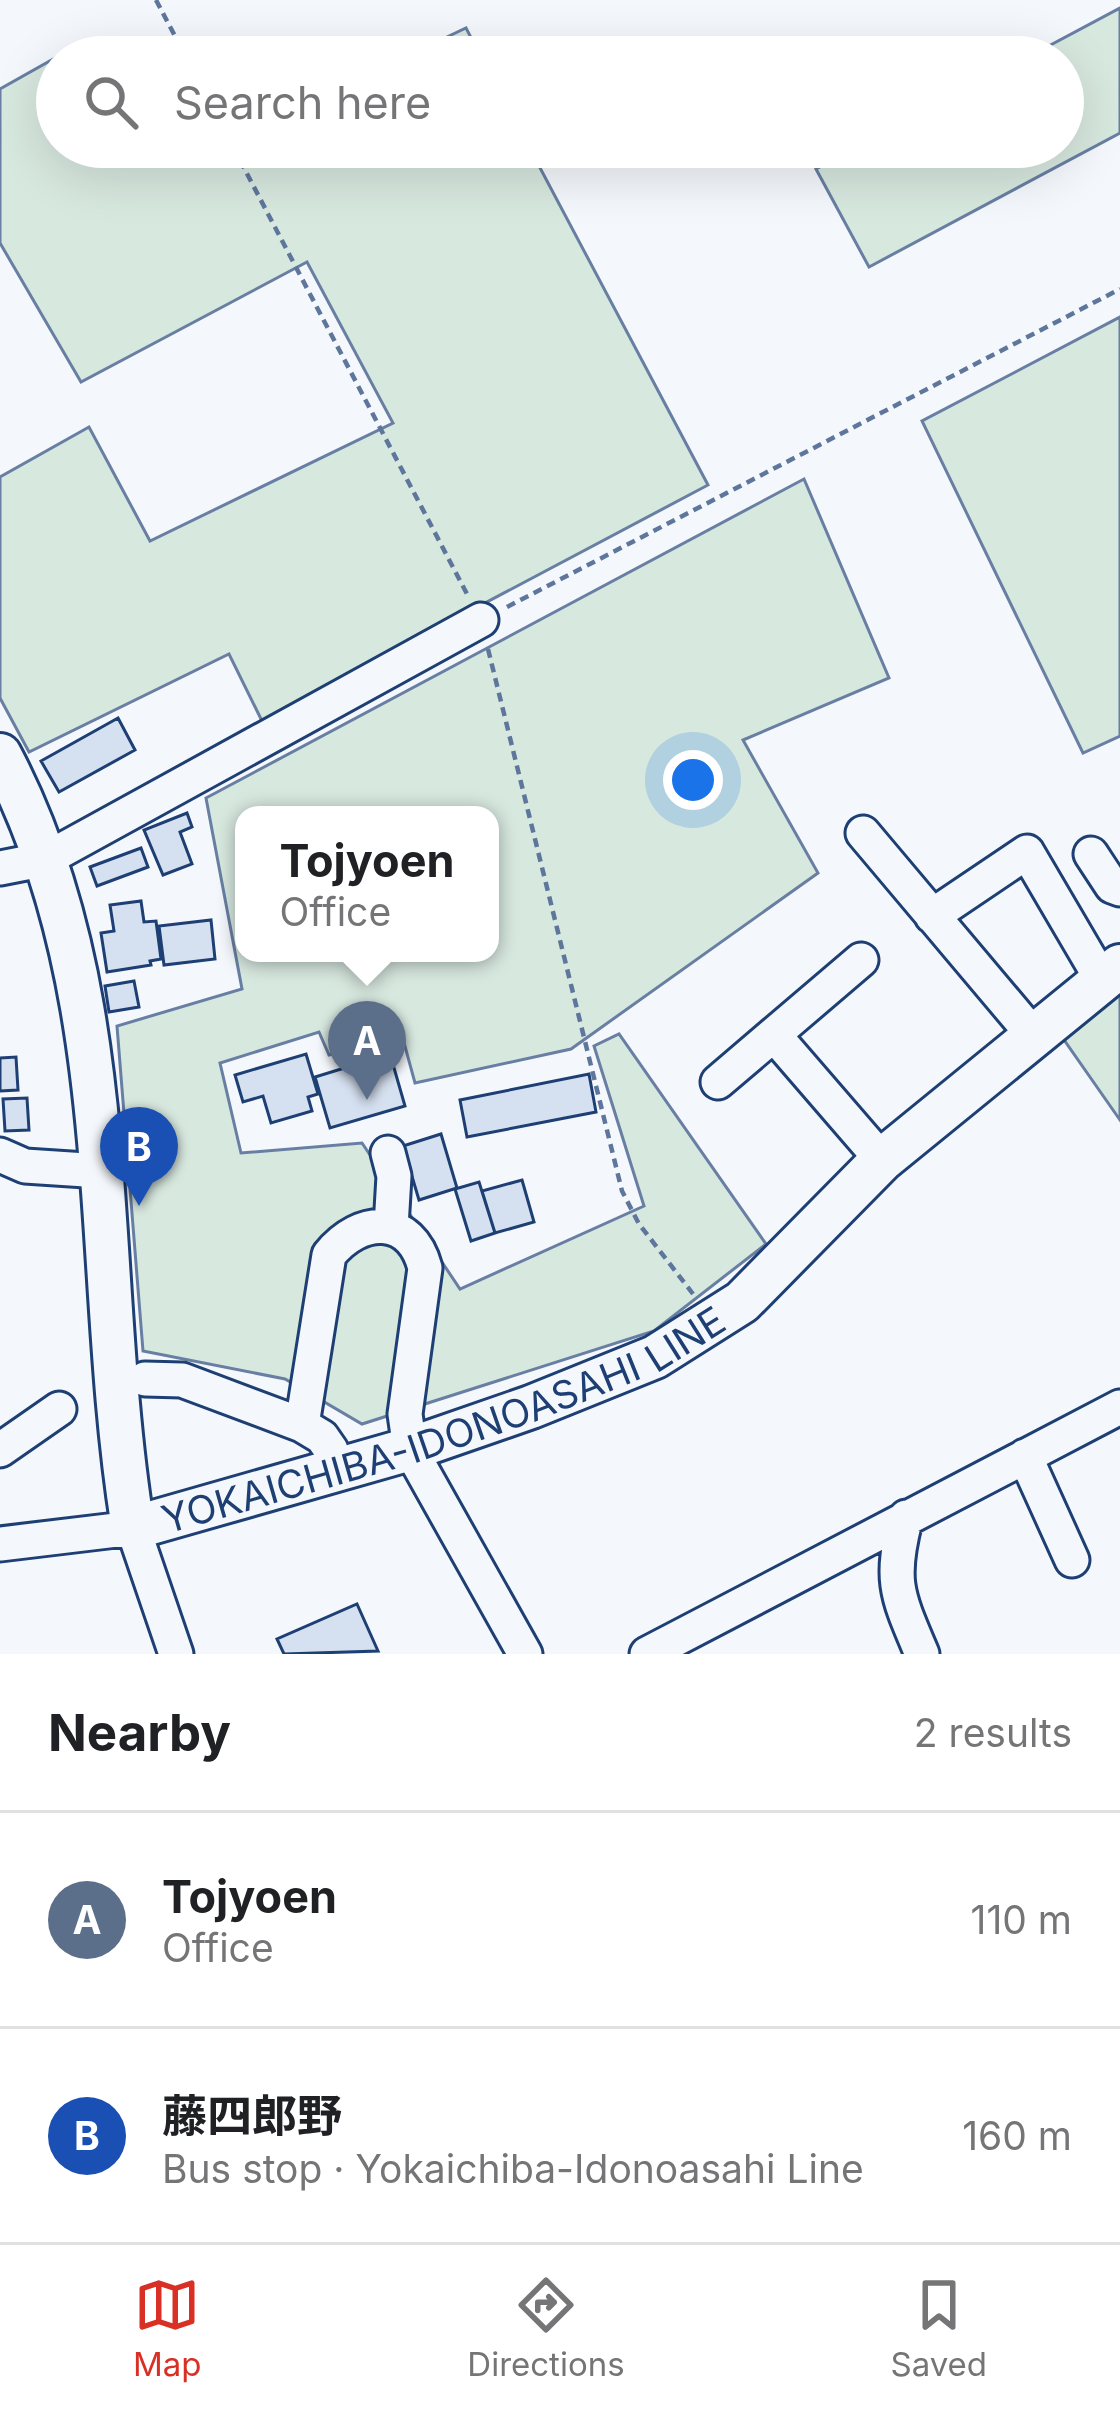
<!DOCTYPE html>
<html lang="en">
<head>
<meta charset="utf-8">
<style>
	body { margin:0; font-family:Inter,"Noto Sans JP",sans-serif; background:#f6f6f6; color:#202124 }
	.you { position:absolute; left:693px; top:780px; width:42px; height:42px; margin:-30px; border:9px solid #fff; border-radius:50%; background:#1a73e8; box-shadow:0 0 0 18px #1a73e833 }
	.badge { display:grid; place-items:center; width:78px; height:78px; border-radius:50%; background:#d93025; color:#fff; font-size:39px; font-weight:700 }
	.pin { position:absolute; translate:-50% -99px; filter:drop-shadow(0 3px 6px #0008) }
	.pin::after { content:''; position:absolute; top:63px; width:42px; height:36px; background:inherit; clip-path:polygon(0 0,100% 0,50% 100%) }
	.popup { position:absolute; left:235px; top:806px; width:264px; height:156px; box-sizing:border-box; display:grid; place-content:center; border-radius:24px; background:#fff; filter:drop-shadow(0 3px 9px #0005); font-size:39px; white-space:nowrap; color:#757577 }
	.popup b { font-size:45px; color:#202124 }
	.popup::after { content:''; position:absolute; left:50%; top:100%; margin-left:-24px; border:24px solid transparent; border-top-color:#fff }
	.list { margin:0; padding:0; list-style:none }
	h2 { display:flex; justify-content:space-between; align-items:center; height:156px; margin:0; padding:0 48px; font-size:51px }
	h2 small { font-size:39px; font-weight:400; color:#757577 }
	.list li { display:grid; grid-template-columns:78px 1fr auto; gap:36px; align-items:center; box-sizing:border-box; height:216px; padding:0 48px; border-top:3px solid #e0e0e0 }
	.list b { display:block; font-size:45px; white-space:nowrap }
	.list p { margin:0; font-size:39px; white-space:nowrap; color:#757577 }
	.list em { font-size:39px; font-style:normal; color:#757577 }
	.icon { flex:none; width:66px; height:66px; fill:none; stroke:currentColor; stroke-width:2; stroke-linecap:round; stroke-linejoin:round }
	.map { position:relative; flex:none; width:1120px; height:1654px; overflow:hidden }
	.search { position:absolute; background:#fff; box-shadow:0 12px 48px #0002; left:36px; right:36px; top:36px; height:132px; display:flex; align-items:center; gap:30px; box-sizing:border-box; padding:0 42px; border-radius:66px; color:#757577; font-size:45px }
	.sheet { height:588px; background:#fff }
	nav { display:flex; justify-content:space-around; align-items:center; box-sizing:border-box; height:168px; border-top:3px solid #e0e0e0; background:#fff; font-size:33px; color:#757577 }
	nav a { display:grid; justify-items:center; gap:6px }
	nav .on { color:#d93025 }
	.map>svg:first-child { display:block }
	.green { fill:#d7e8df; stroke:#687fa3; stroke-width:3; fill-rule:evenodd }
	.building { fill:#d5e0f0; stroke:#1d3f73; stroke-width:3 }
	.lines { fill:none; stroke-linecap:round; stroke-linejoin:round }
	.minor-casing { stroke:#1d3f73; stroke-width:39 }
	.major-casing { stroke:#1d3f73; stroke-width:48 }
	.path { stroke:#5e769c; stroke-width:4.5; stroke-dasharray:9 6; stroke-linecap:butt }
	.minor { stroke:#f4f7fb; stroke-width:33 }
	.major { stroke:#f4f7fb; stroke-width:42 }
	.labels { text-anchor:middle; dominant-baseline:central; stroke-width:9; stroke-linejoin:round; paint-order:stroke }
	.street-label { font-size:39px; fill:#1d3f73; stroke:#f4f7fb }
</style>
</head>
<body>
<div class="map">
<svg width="1120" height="1654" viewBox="0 0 1120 1654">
	<rect width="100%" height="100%" fill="#f4f7fb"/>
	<path class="green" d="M1120,8V133L869,267L816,169L858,147H1063V57H1028Z
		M466,28L481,57H405Z
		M73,48L93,57H57V147H529L708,485L262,721L229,654L29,752L0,698V477L89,427L150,541L393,423L307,262L81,382L0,243V89Z
		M1120,317V736L1083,753L922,421Z
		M804,479L889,678L743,740L818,873L571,1049L415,1083L403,1039L329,1055L319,1032L220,1063L241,1153L362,1143L460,1289L644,1206L594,1046L619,1034L766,1244L654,1331L362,1424L285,1379L143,1351L117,1026L242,989L206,798ZM244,815H490V953H244Z
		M1120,991V1120L1060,1034Z"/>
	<path class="building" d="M118,718L135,750L59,792L41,761Z
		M187,813L192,827L180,832L192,864L163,875L144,830Z
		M141,848L148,867L97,886L90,867Z
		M141,901L144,922L156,921L161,959L150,961L151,965L107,972L101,933L114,931L110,905Z
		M211,920L215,959L164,965L159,926Z
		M134,981L139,1007L109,1012L105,986Z
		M306,1054L318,1094L308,1097L312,1111L271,1123L263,1096L243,1102L235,1075Z
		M390,1054L405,1106L330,1128L315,1077Z
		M16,1057L18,1090L0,1091V1058Z
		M589,1074L596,1112L467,1137L460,1100Z
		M27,1098L29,1130L5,1131L3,1099Z
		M441,1134L457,1188L419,1200L403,1146Z
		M522,1180L534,1222L495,1233L482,1191Z
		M479,1182L495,1233L471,1241L455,1189Z
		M357,1604L378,1651L284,1654L277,1639Z"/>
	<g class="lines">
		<g class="minor-casing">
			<path id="minor" d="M863,833L1034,1036
				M1091,854L1112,886L1120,889
				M0,868L46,859L481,620
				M932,916L1027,852L1102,980
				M774,1035L882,1160
				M718,1082L861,960
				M388,1153L394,1176L391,1227
				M0,1155L25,1166L101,1171
				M145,1379L182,1380L302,1425L322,1437L331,1450L336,1471
				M302,1425L329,1255C360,1216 411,1214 425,1268L405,1414L410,1449L525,1654
				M0,1450L59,1409
				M1025,1456L1072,1560
				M906,1517C889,1581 897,1595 922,1654
				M0,1544L133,1528L176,1654
				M647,1654L1120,1407"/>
		</g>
		<g class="major-casing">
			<g id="major">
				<path id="s1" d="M0,755C127,995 91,1268 133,1528L410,1449L531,1407L655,1357L742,1302L882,1160L1120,966"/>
			</g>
		</g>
		<path class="path" d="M156,0L186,57
			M233,147L467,594
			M507,607L1120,289
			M488,649L622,1191L639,1224L693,1294"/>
		<use href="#minor" class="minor"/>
		<use href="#major" class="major"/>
	</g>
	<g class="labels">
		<g class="street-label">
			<text stroke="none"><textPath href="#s1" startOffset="1119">YOKAICHIBA-IDONOASAHI LINE</textPath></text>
		</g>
	</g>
</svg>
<div class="you"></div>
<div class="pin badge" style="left:367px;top:1100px;background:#5c6f8a">A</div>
<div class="popup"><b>Tojyoen</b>Office</div>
<div class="pin badge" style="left:139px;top:1206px;background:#1a4fb4">B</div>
<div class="search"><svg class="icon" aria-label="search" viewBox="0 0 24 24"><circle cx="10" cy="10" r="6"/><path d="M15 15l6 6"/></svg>Search here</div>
</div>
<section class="sheet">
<h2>Nearby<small>2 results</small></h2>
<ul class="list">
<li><span class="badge" style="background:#5c6f8a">A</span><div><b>Tojyoen</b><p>Office</p></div><em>110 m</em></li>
<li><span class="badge" style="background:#1a4fb4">B</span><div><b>藤四郎野</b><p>Bus stop · Yokaichiba-Idonoasahi Line</p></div><em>160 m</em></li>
</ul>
</section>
<nav>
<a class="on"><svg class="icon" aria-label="map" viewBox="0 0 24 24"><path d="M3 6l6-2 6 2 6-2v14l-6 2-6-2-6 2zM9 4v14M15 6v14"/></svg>Map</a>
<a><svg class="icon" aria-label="directions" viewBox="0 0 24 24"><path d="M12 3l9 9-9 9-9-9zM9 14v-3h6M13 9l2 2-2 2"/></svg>Directions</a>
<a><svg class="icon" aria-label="saved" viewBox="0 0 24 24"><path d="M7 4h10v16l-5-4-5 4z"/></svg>Saved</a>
</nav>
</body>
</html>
